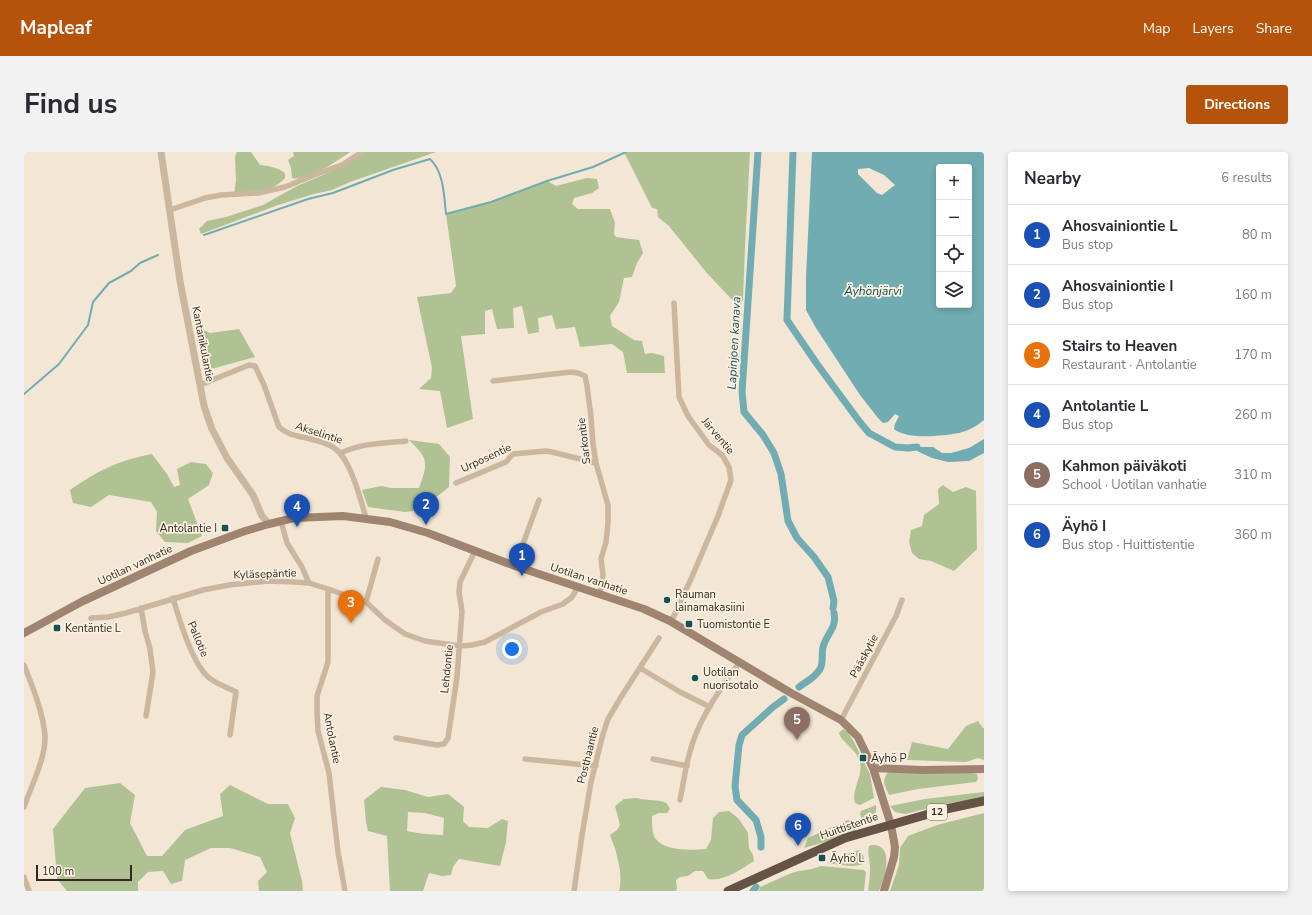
<!DOCTYPE html>
<html lang="en">
<head>
<meta charset="utf-8">
<style>
	body { margin:0; font-family:"Nunito Sans",sans-serif; background:#f2f2f3; color:#2b2b33 }
	.controls { position:absolute; right:12px; top:12px; display:grid; overflow:hidden; border-radius:4px; box-shadow:0 2px 6px #0003 }
	.controls button { width:36px; height:36px; display:grid; place-items:center; padding:0; border:0; border-bottom:1px solid #e1e1e2; background:#fff; color:#2b2b33; font:20px sans-serif }
	.scale { position:absolute; left:12px; bottom:10px; width:96px; box-sizing:border-box; padding-left:4px; border:2px solid #342a23; border-top:0; font-size:11px; line-height:14px; white-space:nowrap; color:#342a23; -webkit-text-stroke:3px #faf0e0; paint-order:stroke }
	.you { position:absolute; left:488px; top:497px; width:14px; height:14px; margin:-10px; border:3px solid #fff; border-radius:50%; background:#1a73e8; box-shadow:0 0 0 6px #1a73e833 }
	.badge { display:grid; place-items:center; width:26px; height:26px; border-radius:50%; background:#b45309; color:#fff; font-size:13px; font-weight:700 }
	.pin { position:absolute; translate:-50% -33px; filter:drop-shadow(0 1px 2px #0008) }
	.pin::after { content:''; position:absolute; top:21px; width:14px; height:12px; background:inherit; clip-path:polygon(0 0,100% 0,50% 100%) }
	.list { margin:0; padding:0; list-style:none }
	h2 { display:flex; justify-content:space-between; align-items:center; height:52px; margin:0; padding:0 16px; font-size:17px }
	h2 small { font-size:13px; font-weight:400; color:#7c7c81 }
	.list li { display:grid; grid-template-columns:26px 1fr auto; gap:12px; align-items:center; box-sizing:border-box; height:60px; padding:0 16px; border-top:1px solid #e1e1e2 }
	.list b { display:block; font-size:15px; white-space:nowrap }
	.list p { margin:0; font-size:13px; white-space:nowrap; color:#7c7c81 }
	.list em { font-size:13px; font-style:normal; color:#7c7c81 }
	.icon { flex:none; width:22px; height:22px; fill:none; stroke:currentColor; stroke-width:2; stroke-linecap:round; stroke-linejoin:round }
	.map { position:relative; flex:none; width:960px; height:739px; overflow:hidden; border-radius:4px }
	header { display:flex; align-items:center; gap:24px; box-sizing:border-box; height:56px; padding:0 20px; background:#b45309; color:#fff }
	header strong { font-size:19px }
	nav { display:flex; gap:22px; margin-inline-start:auto; font-size:14px }
	.intro { display:flex; align-items:center; justify-content:space-between; box-sizing:border-box; height:96px; padding:0 24px }
	h1 { margin:0; font-size:28px }
	.button { padding:10px 18px; border-radius:4px; background:#b45309; color:#fff; font-size:14px; font-weight:700 }
	main { display:flex; gap:24px; padding:0 24px }
	aside { flex:1; background:#fff; border-radius:4px; box-shadow:0 2px 6px #0003 }
	.map>svg:first-child { display:block }
	.green { fill:#b0c293; fill-rule:evenodd }
	.water { fill:#70acb2; fill-rule:evenodd }
	.lines { fill:none; stroke-linecap:round; stroke-linejoin:round }
	.stream { stroke:#70acb2; stroke-width:2 }
	.canal { stroke:#70acb2; stroke-width:7 }
	.minor { stroke:#cbb69f; stroke-width:5.5 }
	.tertiary { stroke:#cbb69f; stroke-width:7 }
	.secondary { stroke:#9f8471; stroke-width:8 }
	.trunk { stroke:#675246; stroke-width:9 }
	.poi-dot { fill:#165059; stroke:#faf0e0; stroke-width:1.5 }
	.labels { text-anchor:middle; dominant-baseline:central; stroke-width:3.5; stroke-linejoin:round; paint-order:stroke }
	.shield { fill:#faf0e0; stroke:#6f655c; stroke-width:1 }
	.shield-label { font-size:10px; font-weight:bold; fill:#342a23 }
	.street-label { font-size:11px; fill:#342a23; stroke:#faf0e0 }
	.poi-label { font-size:11px; fill:#342a23; stroke:#faf0e0; text-anchor:start }
	.water-label { font-size:12px; font-style:italic; fill:#165059; stroke:#faf0e0 }
</style>
</head>
<body>
<header>
<strong>Mapleaf</strong>
<nav><a>Map</a><a>Layers</a><a>Share</a></nav>
</header>
<div class="intro"><h1>Find us</h1><a class="button">Directions</a></div>
<main>
<div class="map">
<svg width="960" height="739" viewBox="0 0 960 739">
	<rect width="100%" height="100%" fill="#f3e6d4"/>
	<path class="green" d="M213,0H227L236,13C246,14 252,15 261,21V26C249,40 227,42 210,43L212,28L211,5Z
		M269,0H326C313,9 283,30 268,26L267,16L264,8L270,4Z
		M341,0H412L326,30L308,38L290,42L254,53L177,82L175,77L183,69L202,65L239,53L273,34L308,19Z
		M600,0H726L721,95L719,148L717,152L711,151L682,120L645,74L634,65L633,57L628,56Z
		M563,26L573,27L575,36L568,41L550,46L548,52L554,57H586L591,71L590,82L592,85L615,88L619,101L613,111L608,125L600,126L595,150L586,164L588,174L610,188L618,189L621,202L628,201L640,204L641,221H603L599,200L588,192L556,195L551,175L532,177L528,163L514,166L515,180L504,182L498,154L489,156L490,176L473,177L468,157L461,159V182L437,184L449,267L423,276L416,239L395,237L407,226L408,216L393,145L427,141L432,134L422,62L467,50L523,29L532,34Z
		M176,176L186,181L215,177L231,205L180,219Z
		M385,288L415,292L426,305L425,335L410,347L402,357L381,360L344,355L338,338L357,334L367,336H395C404,311 405,307 385,288Z
		M128,302L143,322L150,335L156,333L153,317L167,310L182,312L189,321L185,333L164,347L178,384L164,391L141,390L132,379L133,360L127,350L85,343L67,355L49,351L46,338C73,319 95,308 128,302Z
		M919,333L929,340L942,335L952,339L953,397L930,419L907,409L895,407L888,401L885,390L887,378L898,374L900,363L915,352L914,337Z
		M954,569L959,576H960V608L954,606L942,610L883,608L888,590L924,597L942,574Z
		M819,577L824,580L829,588L846,622L850,646L836,653L831,651C827,638 839,624 836,611C834,598 817,590 815,581Z
		M864,620L950,621L953,622L954,627L952,630L894,637L865,643C861,633 857,630 864,620Z
		M96,631L111,643L106,671L123,704H138L161,678L199,664L196,642L206,633L244,652H264L271,666L266,681L278,729L279,739H235L234,729L243,720L236,705L206,696H187L161,708L158,729L147,732L139,719L124,720L114,730V739H43L33,727L29,677L61,636Z
		M357,635L381,638L404,645L424,642L440,655L439,669L445,675L464,676L478,667L484,669L482,690L476,714L435,707L429,715L427,723L418,724L405,721L399,739H366L363,684L344,679L342,670L340,648ZM384,660L401,661L420,666L419,683L400,682L383,679Z
		M960,640V646L926,651L881,662L871,660L866,654L901,647Z
		M613,646C621,649 636,647 642,651C644,653 645,655 646,657L643,661H635L628,664C628,670 628,681 631,686C641,700 668,698 682,697L687,688L689,666L695,660L705,659L715,667L724,681L725,696L729,703L730,709C717,717 700,730 684,727L679,719H671L664,724L656,725L652,728L653,736L652,739H595C598,727 596,716 593,704C592,697 588,690 586,683L593,678L596,673L591,654L600,647Z
		M852,653C853,663 849,669 840,673L836,662L837,659Z
		M960,661V739H866L875,713L876,696L884,684L913,673Z
		M824,668L828,669L833,681L780,696L784,686Z
		M848,693C871,692 861,726 855,739H844C845,732 846,724 846,716C846,708 843,702 845,694Z
		M835,698L839,703L841,711C830,717 815,712 803,711L819,703Z
		M797,714L840,718L842,720L840,739H735L736,735C749,730 762,722 775,719C783,718 790,717 797,714Z"/>
	<path class="water" d="M788,0H960V268C953,274 944,279 935,281C918,284 884,288 870,277L871,272L875,264L871,262L864,270L859,271L854,266L836,243L792,176L782,158V125ZM915,15H945V153H915ZM845,16L860,23L871,33L858,43L853,41L834,22V17Z
		M960,287V301L945,309L924,310L908,306L893,299V295H909L918,301H927L945,296Z"/>
	<g class="lines">
		<path class="stream" d="M180,83L284,47L309,41L369,18L406,7C420,20 420,44 422,62L467,50L523,29L569,15L602,0
			M0,242L35,212L64,173L69,150L85,131L107,119L116,111L134,103"/>
		<path class="canal" d="M734,0L718,240L720,260L739,283L750,301L757,322L764,369L773,386L790,405L804,425L810,449L809,456
			M769,0L763,168L793,212L835,269L845,281L871,295L884,296L893,295
			M775,535C783,529 791,526 796,517C800,511 797,502 799,495C803,481 813,476 810,461
			M737,695V685L732,668L713,648L711,634L715,593L718,583L749,555L760,547
			M729,739L732,735"/>
		<path class="minor" d="M146,58L181,46L197,43L234,41L261,35L295,21L318,13L338,0
			M469,229L547,220L554,221L561,224L563,234L567,264L569,292L572,311L584,353V371L582,390L577,407L579,423L576,442
			M176,233L225,213L231,214L240,233L255,275C265,284 275,284 287,287C294,289 304,291 310,296C326,305 337,349 342,366
			M317,301C337,291 360,291 382,289
			M432,331L482,310L489,302L522,299L528,300L572,311
			M257,369L263,391L278,415L285,431
			M491,414L515,348
			M304,437V510L293,544V560L294,579L305,621L314,700L321,739
			M149,446C155,467 168,511 184,525C192,532 203,535 212,540L206,583
			M342,450L354,407
			M117,456L121,479L126,497L129,520L122,564
			M67,466L84,465L102,461L179,438L205,433L244,429L270,430L285,431L304,437L342,450L361,468L381,482L401,489L436,494L448,493L461,490L517,460L539,452L548,445L554,435
			M646,469L650,464L667,427L694,364L707,328L705,315L698,303L685,293L664,264L655,245L650,151
			M0,513C9,536 19,560 21,584C22,605 7,635 0,655
			M616,516L656,540L686,555
			M817,568L872,464L878,448
			M372,586L413,593L420,592L424,586L433,525L438,459L435,440L436,430L451,399
			M501,607L572,614
			M629,607L663,614
			M656,648C660,629 662,609 669,590C677,565 698,533 715,511
			M0,725L5,739
			M550,739L558,683L567,630L579,582L584,567L597,545L635,486"/>
		<path class="tertiary" d="M137,0L156,129L180,254L188,277L203,306L229,343L238,364L245,372"/>
		<path class="secondary" d="M0,481L59,449L167,399L221,379L245,372L270,366L319,364L366,370L404,381L491,414L620,457L646,469L767,541L817,568L834,585L849,616L867,673L871,695L870,705L860,739
			M849,616L899,618L960,617"/>
		<path class="trunk" d="M704,739L821,686L922,657L960,649"/>
	</g>
	<g class="poi-dot">
		<rect x="197" y="372" width="8" height="8" rx="2"/>
		<circle cx="643" cy="448" r="4"/>
		<rect x="661" y="468" width="8" height="8" rx="2"/>
		<rect x="29" y="472" width="8" height="8" rx="2"/>
		<circle cx="671" cy="526" r="4"/>
		<rect x="835" y="602" width="8" height="8" rx="2"/>
		<rect x="794" y="702" width="8" height="8" rx="2"/>
	</g>
	<g class="labels">
		<rect class="shield" x="903" y="652" width="20" height="16" rx="3"/>
		<g class="shield-label">
			<text x="913" y="660">12</text>
		</g>
		<g class="street-label">
			<text transform="translate(179 192) rotate(79)">Kantanikulantie</text>
			<text transform="translate(295 281) rotate(18)">Akselintie</text>
			<text transform="translate(694 284) rotate(50)">Järventie</text>
			<text transform="translate(560 289) rotate(-97)">Sarkontie</text>
			<text transform="translate(462 306) rotate(-25)">Urposentie</text>
			<text transform="translate(111 413) rotate(-25)">Uotilan vanhatie</text>
			<text transform="translate(241 422) rotate(-2)">Kyläsepäntie</text>
			<text transform="translate(565 427) rotate(18)">Uotilan vanhatie</text>
			<text transform="translate(174 487) rotate(67)">Pallotie</text>
			<text transform="translate(840 504) rotate(-62)">Pääskytie</text>
			<text transform="translate(423 517) rotate(-84)">Lehdontie</text>
			<text transform="translate(308 586) rotate(79)">Antolantie</text>
			<text transform="translate(564 603) rotate(-76)">Posthaantie</text>
			<text transform="translate(825 674) rotate(-19)">Huittistentie</text>
		</g>
		<g class="poi-label">
			<text x="193" y="376" text-anchor="end">Antolantie I</text>
			<text x="651" y="442">Rauman<tspan x="651" dy="13">lainamakasiini</tspan></text>
			<text x="673" y="472">Tuomistontie E</text>
			<text x="41" y="476">Kentäntie L</text>
			<text x="679" y="520">Uotilan<tspan x="679" dy="13">nuorisotalo</tspan></text>
			<text x="847" y="606">Äyhö P</text>
			<text x="806" y="706">Äyhö L</text>
		</g>
		<g class="water-label">
			<text x="849" y="139">Äyhönjärvi</text>
			<text transform="translate(710 191) rotate(-87)">Lapinjoen kanava</text>
		</g>
	</g>
</svg>
<div class="controls">
<button>+</button>
<button>−</button>
<button><svg class="icon" aria-label="locate" viewBox="0 0 24 24"><circle cx="12" cy="12" r="6"/><path d="M12 2v4M12 18v4M2 12h4M18 12h4"/></svg></button>
<button><svg class="icon" aria-label="layers" viewBox="0 0 24 24"><path d="M12 4l9 5-9 5-9-5zM3 14l9 5 9-5"/></svg></button>
</div>
<div class="scale">100 m</div>
<div class="you"></div>
<div class="pin badge" style="left:498px;top:424px;background:#1a4fb4">1</div>
<div class="pin badge" style="left:402px;top:373px;background:#1a4fb4">2</div>
<div class="pin badge" style="left:327px;top:471px;background:#e8710a">3</div>
<div class="pin badge" style="left:273px;top:375px;background:#1a4fb4">4</div>
<div class="pin badge" style="left:773px;top:588px;background:#8d6e63">5</div>
<div class="pin badge" style="left:774px;top:694px;background:#1a4fb4">6</div>
</div>
<aside>
<h2>Nearby<small>6 results</small></h2>
<ul class="list">
<li><span class="badge" style="background:#1a4fb4">1</span><div><b>Ahosvainiontie L</b><p>Bus stop</p></div><em>80 m</em></li>
<li><span class="badge" style="background:#1a4fb4">2</span><div><b>Ahosvainiontie I</b><p>Bus stop</p></div><em>160 m</em></li>
<li><span class="badge" style="background:#e8710a">3</span><div><b>Stairs to Heaven</b><p>Restaurant · Antolantie</p></div><em>170 m</em></li>
<li><span class="badge" style="background:#1a4fb4">4</span><div><b>Antolantie L</b><p>Bus stop</p></div><em>260 m</em></li>
<li><span class="badge" style="background:#8d6e63">5</span><div><b>Kahmon päiväkoti</b><p>School · Uotilan vanhatie</p></div><em>310 m</em></li>
<li><span class="badge" style="background:#1a4fb4">6</span><div><b>Äyhö I</b><p>Bus stop · Huittistentie</p></div><em>360 m</em></li>
</ul>
</aside>
</main>
</body>
</html>
